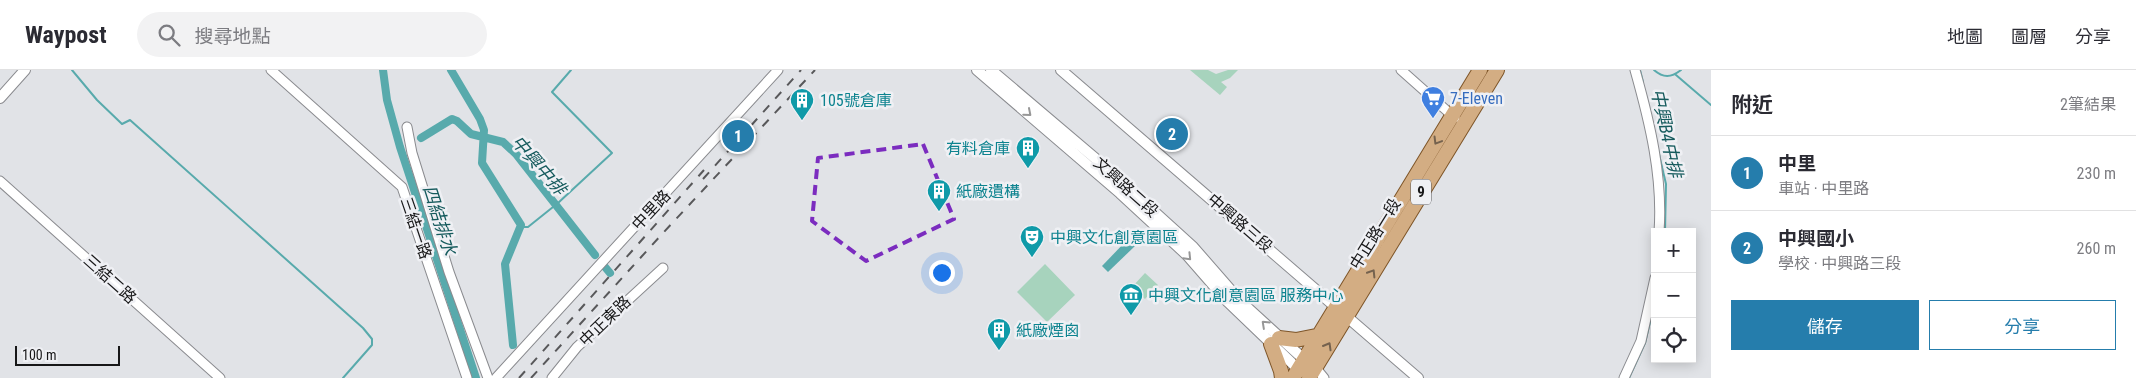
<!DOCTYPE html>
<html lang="zh-TW">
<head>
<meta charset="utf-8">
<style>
	body { margin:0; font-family:"Roboto Condensed","Noto Sans TC",sans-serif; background:#f2f2f3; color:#2b2b33 }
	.controls { position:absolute; right:15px; bottom:15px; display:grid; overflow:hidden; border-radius:0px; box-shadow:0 2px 12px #0003 }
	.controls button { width:45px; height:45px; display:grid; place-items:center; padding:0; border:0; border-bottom:1px solid #e1e1e2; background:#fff; color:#2b2b33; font:25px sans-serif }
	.scale { position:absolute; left:15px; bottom:12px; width:105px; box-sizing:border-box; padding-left:5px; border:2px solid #171718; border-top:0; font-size:14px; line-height:18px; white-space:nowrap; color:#171718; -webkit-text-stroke:4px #eff0f4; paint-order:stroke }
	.you { position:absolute; left:941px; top:202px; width:18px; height:18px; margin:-12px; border:4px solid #fff; border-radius:50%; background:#1a73e8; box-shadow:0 0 0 8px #1a73e833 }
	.badge { display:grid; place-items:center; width:32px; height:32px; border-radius:50%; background:#257dac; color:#fff; font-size:16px; font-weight:700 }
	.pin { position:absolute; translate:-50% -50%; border:2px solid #fff; box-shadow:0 1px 5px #0006 }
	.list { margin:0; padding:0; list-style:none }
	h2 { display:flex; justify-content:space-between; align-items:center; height:65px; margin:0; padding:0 20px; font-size:21px }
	h2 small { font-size:16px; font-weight:400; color:#7c7c81 }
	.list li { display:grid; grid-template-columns:32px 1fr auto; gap:15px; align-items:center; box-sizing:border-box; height:75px; padding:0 20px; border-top:1px solid #e1e1e2 }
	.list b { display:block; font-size:19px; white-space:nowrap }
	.list p { margin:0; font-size:16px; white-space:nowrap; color:#7c7c81 }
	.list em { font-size:16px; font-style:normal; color:#7c7c81 }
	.actions { display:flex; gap:10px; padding:15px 20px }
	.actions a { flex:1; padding:11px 0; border:1px solid #257dac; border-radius:0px; text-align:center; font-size:18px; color:#257dac }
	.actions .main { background:#257dac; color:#fff }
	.icon { flex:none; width:28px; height:28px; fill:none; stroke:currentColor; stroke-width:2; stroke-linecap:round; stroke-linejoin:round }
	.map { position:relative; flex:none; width:1711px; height:308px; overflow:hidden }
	header { display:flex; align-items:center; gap:30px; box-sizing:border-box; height:70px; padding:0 25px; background:#fff; border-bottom:1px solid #e1e1e2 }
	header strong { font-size:24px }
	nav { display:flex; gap:28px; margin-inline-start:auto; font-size:18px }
	.search { width:350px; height:45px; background:#f2f2f3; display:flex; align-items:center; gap:12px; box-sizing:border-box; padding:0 18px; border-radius:28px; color:#7c7c81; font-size:19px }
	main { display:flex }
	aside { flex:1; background:#fff }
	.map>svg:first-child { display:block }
	.green { fill:#a7d3bd }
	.water { fill:#58aaac }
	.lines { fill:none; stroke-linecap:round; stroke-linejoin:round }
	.stream { stroke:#58aaac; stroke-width:2 }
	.canal { stroke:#58aaac; stroke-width:8 }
	.minor-casing { stroke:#8a8b8f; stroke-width:11 }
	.tertiary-casing { stroke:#8a8b8f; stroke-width:12 }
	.primary-casing { stroke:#7e5528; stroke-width:16 }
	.minor { stroke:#fff; stroke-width:9 }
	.tertiary { stroke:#fff; stroke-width:10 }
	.primary { stroke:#d3ad83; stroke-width:14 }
	.rail { stroke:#58585a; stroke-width:2; stroke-dasharray:9 9; stroke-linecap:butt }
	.oneway { stroke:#979797 }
	.oneway2 { stroke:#75624e }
	.marked { fill:none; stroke:#7b2cbf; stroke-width:4; stroke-dasharray:10 6; stroke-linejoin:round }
	.labels { text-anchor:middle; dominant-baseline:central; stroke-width:5; stroke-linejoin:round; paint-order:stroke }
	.shield { fill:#eff0f4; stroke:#58585a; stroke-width:1 }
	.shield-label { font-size:15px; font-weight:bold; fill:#171718 }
	.shop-label { font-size:16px; fill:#366cbe; stroke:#eff0f4; text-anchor:start }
	.culture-label { font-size:16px; fill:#0d838f; stroke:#eff0f4; text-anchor:start }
	.street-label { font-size:16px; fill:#171718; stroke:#eff0f4 }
	.water-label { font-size:18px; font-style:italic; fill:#165b5d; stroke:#eff0f4 }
</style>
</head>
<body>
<header>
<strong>Waypost</strong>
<div class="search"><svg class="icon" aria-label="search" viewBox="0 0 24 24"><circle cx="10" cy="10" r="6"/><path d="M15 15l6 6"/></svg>搜尋地點</div>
<nav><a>地圖</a><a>圖層</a><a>分享</a></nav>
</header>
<main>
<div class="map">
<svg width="1711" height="308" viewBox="0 0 1711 308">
	<rect width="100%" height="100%" fill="#e1e3e7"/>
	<path class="green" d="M1190,0H1208L1216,4L1228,0H1238L1230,8L1221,12L1227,17L1220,25Z
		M1045,194L1075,225L1047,252L1017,222Z
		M1145,203L1158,215L1145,229L1132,217Z"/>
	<path class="water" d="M1128,169L1135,176L1108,202L1102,196Z"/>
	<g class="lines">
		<path class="stream" d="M72,0L97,30L122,54L130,50L363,258L372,269V275L343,308
			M1640,0L1643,12
			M1654,0C1663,8 1671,8 1681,0
			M1676,5L1711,35
			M1658,80L1666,114L1665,162
			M519,157H528L558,133L612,83L552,22L571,0
			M1629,308L1645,273L1655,231"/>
		<path class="canal" d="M383,0L387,30L400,77L476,308
			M451,0L480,49L484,60L482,93L521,155L505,194L513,275
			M421,68L452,49L457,51L471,64L503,72L516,84L595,185
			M605,197L610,203"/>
		<g class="minor-casing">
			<path id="minor" d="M271,0L402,117L467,308
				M1401,0L1455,48
				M1635,0C1650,53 1663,107 1659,162
				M407,57L412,83L449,202L488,308
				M0,111L220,308
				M1315,297L1324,308
				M496,308L778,0
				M552,308L577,277L663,198
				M1624,308L1641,271L1655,208"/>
		</g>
		<g class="tertiary-casing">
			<path id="tertiary" d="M977,0L1120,123L1187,185L1228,232L1298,299H1303
				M991,0L1096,89L1193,177L1241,232L1308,293
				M1061,0L1418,308
				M0,28L25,0"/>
		</g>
		<g class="primary-casing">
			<path id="primary" d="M1279,268L1296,270L1321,265
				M1271,274L1281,301L1282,308
				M1293,308L1480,0
				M1309,308L1497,0"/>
		</g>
		<use href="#minor" class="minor"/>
		<use href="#tertiary" class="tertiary"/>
		<use href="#primary" class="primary"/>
		<path class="rail" d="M703,109L801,0
			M519,308L704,100
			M531,308L663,163L815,0"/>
	</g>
	<defs><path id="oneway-chevron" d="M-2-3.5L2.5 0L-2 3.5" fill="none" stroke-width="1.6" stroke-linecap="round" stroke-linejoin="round" transform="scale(1.25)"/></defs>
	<g class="oneway">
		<use href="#oneway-chevron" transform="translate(1028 43) rotate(41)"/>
		<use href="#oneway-chevron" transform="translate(1188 187) rotate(46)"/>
		<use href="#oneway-chevron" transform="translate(1265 254) rotate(-137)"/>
	</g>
	<g class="oneway2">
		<use href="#oneway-chevron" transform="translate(1437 71) rotate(121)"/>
		<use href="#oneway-chevron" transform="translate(1372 203) rotate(-58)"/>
		<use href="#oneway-chevron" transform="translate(1328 276) rotate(-60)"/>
	</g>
	<path class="marked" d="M923,74L954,149L866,191L812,151L818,88Z"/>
	<defs>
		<g id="supermarket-pin" transform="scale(1.25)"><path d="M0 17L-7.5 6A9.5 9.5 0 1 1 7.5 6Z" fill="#3f7fe0" stroke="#eff0f4"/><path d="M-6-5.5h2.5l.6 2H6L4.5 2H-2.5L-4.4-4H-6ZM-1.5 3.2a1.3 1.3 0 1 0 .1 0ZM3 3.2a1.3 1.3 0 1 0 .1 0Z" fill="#fff"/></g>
		<g id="building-pin" transform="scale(1.25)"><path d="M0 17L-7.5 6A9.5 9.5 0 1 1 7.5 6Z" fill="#0f9aa8" stroke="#eff0f4"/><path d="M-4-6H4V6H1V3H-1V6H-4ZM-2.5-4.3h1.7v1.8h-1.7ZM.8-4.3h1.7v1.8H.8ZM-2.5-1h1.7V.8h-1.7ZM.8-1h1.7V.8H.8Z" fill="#fff"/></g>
		<g id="theatre-pin" transform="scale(1.25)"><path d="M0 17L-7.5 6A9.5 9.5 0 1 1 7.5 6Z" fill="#0f9aa8" stroke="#eff0f4"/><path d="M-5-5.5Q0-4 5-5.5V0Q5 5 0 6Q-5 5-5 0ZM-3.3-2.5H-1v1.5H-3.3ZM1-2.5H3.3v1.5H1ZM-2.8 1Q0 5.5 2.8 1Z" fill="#fff"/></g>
		<g id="museum-pin" transform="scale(1.25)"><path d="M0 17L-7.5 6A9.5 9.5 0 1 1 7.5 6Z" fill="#0f9aa8" stroke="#eff0f4"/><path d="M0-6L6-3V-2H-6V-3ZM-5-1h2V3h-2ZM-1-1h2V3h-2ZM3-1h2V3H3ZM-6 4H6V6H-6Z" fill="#fff"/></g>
	</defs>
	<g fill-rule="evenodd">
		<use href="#supermarket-pin" x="1433" y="28"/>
		<use href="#building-pin" x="802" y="30"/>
		<use href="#building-pin" x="1028" y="78"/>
		<use href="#building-pin" x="939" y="121"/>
		<use href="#theatre-pin" x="1032" y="167"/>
		<use href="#museum-pin" x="1131" y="225"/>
		<use href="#building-pin" x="999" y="260"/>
	</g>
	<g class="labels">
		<rect class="shield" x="1411" y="109.5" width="20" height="25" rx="4"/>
		<g class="shield-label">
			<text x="1421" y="122">9</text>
		</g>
		<g class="shop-label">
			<text x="1450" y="28">7-Eleven</text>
		</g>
		<g class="culture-label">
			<text x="820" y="30">105號倉庫</text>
			<text x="1010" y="78" text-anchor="end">有料倉庫</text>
			<text x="956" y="121">紙廠遺構</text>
			<text x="1050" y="167">中興文化創意園區</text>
			<text x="1148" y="225">中興文化創意園區 服務中心</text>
			<text x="1016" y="260">紙廠煙囪</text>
		</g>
		<g class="street-label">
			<text transform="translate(1126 117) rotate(42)">文興路二段</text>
			<text transform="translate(651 140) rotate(-47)">中里路</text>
			<text transform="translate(1240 153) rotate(41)">中興路三段</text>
			<text transform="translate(416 158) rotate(71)">三結一路</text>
			<text transform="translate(1375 164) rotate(-58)">中正路一段</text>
			<text transform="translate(110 209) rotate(42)">三結二路</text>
			<text transform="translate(605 251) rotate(-44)">中正東路</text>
		</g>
		<g class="water-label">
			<text transform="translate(1667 63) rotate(78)">中興B4中排</text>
			<text transform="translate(539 95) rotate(49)">中興中排</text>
			<text transform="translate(440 150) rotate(72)">四結排水</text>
		</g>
	</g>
</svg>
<div class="controls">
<button>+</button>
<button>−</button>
<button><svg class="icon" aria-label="locate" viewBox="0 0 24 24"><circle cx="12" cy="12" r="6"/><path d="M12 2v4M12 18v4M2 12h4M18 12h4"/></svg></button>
</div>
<div class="scale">100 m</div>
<div class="you"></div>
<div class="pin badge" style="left:738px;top:66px">1</div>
<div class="pin badge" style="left:1172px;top:64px">2</div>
</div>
<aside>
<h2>附近<small>2筆結果</small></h2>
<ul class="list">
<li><span class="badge">1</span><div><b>中里</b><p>車站 · 中里路</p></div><em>230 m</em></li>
<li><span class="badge">2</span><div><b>中興國小</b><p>學校 · 中興路三段</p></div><em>260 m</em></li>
</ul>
<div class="actions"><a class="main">儲存</a><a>分享</a></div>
</aside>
</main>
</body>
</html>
